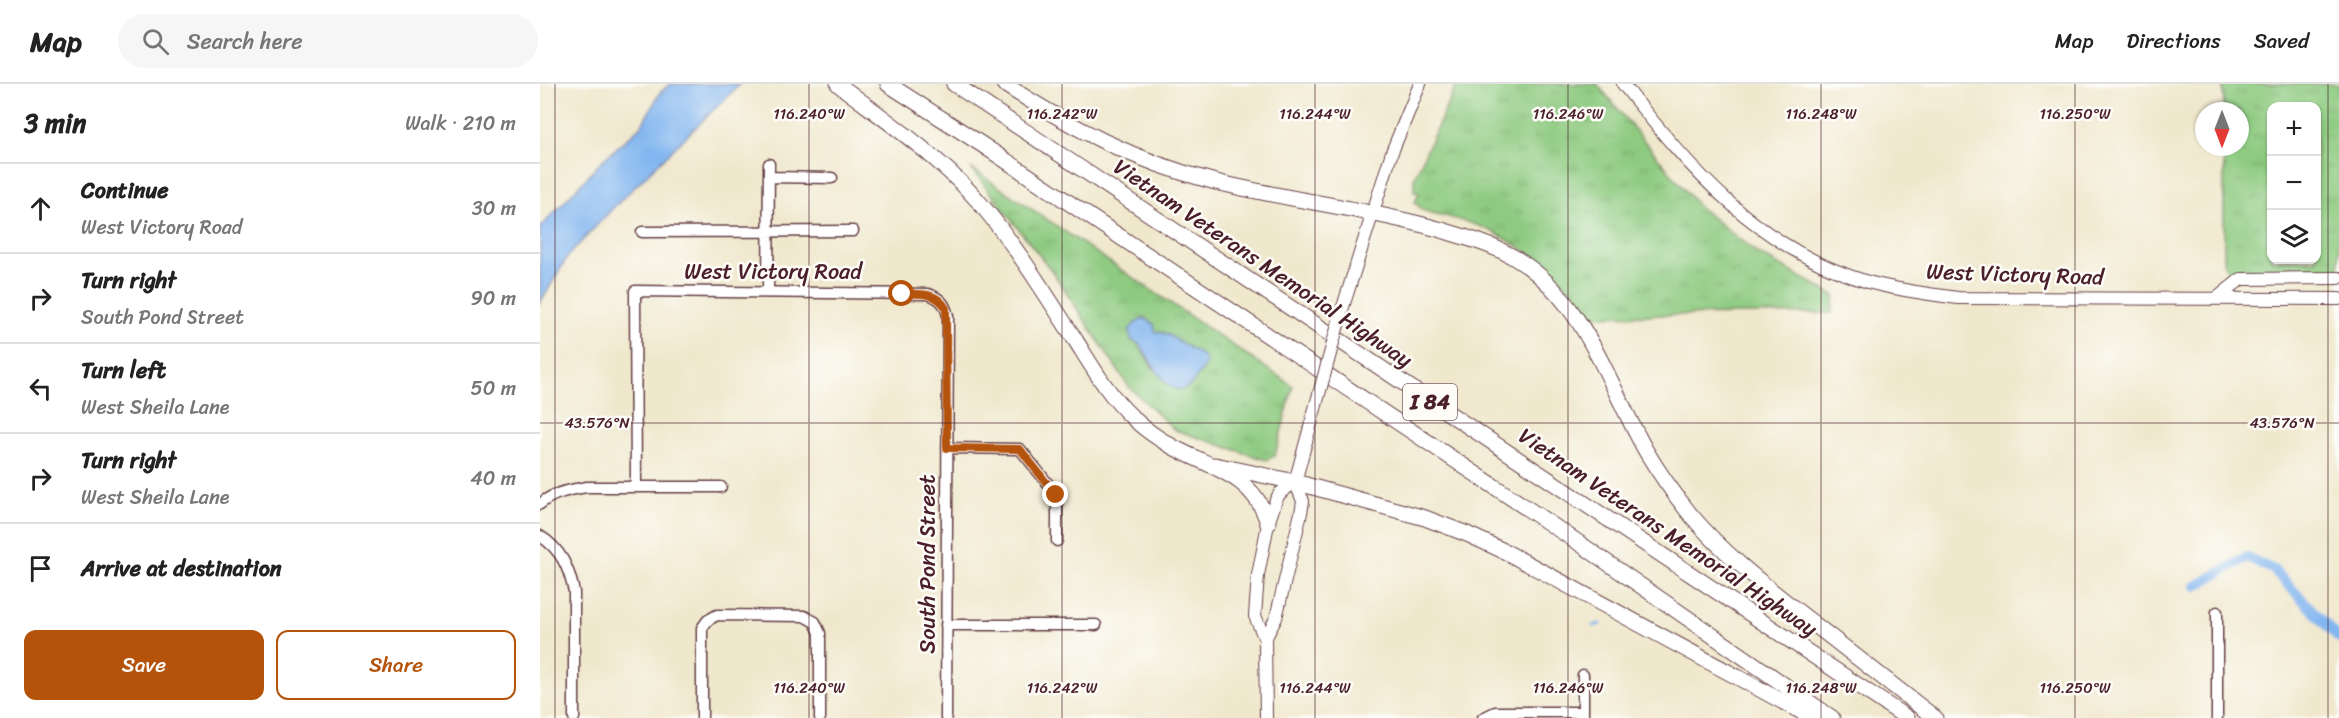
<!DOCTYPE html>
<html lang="en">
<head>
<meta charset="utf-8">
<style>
	body { margin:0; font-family:Sriracha,sans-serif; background:#f6f6f6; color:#222 }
	.controls { position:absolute; right:18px; top:18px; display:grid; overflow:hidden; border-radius:12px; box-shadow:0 2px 4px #0004 }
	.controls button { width:54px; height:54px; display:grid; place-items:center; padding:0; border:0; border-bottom:2px solid #e0e0e0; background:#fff; color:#222; font:30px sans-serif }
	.compass { position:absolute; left:1655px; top:18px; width:54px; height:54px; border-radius:50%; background:#fff; box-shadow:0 2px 4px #0004; rotate:180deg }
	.stop { position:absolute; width:18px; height:18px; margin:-14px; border:4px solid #b45309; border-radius:50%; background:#fff }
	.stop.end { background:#b45309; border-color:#fff; box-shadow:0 2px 6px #0008 }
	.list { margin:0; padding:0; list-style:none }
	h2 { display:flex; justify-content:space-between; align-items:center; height:78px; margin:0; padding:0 24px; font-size:26px }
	h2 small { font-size:20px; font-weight:400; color:#767676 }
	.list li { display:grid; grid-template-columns:39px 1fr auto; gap:18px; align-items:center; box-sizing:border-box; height:90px; padding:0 24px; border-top:2px solid #e0e0e0 }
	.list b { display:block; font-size:22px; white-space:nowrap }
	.list p { margin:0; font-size:20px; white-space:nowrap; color:#767676 }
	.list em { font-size:20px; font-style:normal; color:#767676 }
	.actions { display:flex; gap:12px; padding:18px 24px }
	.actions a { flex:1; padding:14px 0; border:2px solid #b45309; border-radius:12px; text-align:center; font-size:21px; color:#b45309 }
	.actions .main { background:#b45309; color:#fff }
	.icon { flex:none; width:33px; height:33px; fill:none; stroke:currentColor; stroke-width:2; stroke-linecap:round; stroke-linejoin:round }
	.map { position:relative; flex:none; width:1799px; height:634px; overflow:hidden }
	header { display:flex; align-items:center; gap:36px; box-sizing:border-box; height:84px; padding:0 30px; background:#fff; border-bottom:2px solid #e0e0e0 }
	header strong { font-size:28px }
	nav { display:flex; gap:33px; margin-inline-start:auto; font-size:21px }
	.search { width:420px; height:54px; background:#f6f6f6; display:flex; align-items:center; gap:15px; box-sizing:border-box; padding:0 21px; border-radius:33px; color:#767676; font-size:22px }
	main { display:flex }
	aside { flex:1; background:#fff }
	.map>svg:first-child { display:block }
	.grass { fill:url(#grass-tufts); stroke:#6c7556; stroke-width:1.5; fill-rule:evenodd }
	.water { fill:#82b6f0; stroke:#666a8e; stroke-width:1.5 }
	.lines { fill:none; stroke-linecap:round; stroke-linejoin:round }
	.stream { stroke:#82b6f0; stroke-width:3 }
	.canal { stroke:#82b6f0; stroke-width:10 }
	.minor-casing { stroke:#633d43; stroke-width:13 }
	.major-casing { stroke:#633d43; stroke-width:14 }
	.highway-casing { stroke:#633d43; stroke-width:17 }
	.minor { stroke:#fff; stroke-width:10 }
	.major { stroke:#fff; stroke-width:12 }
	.highway { stroke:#fff; stroke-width:15 }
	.major-bridge-casing { stroke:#633d43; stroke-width:14; stroke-linecap:butt }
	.major-bridge { stroke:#fff; stroke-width:12 }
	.route { stroke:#b45309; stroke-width:8 }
	.ticks { fill:none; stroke:#4a1f2b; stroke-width:1.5; stroke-opacity:0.45 }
	.labels { text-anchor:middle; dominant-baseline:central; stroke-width:5; stroke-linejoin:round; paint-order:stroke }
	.shield { fill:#fdfcf7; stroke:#806168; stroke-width:1.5 }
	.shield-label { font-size:21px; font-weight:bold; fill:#4a1f2b }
	.street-label { font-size:22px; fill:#4a1f2b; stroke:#fdfcf7 }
	.ticks-label { font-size:15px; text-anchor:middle; fill:#4a1f2b; stroke:#fdfcf7; stroke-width:5; stroke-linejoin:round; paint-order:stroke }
</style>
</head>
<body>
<header>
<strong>Map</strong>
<div class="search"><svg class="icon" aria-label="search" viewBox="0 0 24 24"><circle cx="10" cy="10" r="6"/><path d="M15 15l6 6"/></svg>Search here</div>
<nav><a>Map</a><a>Directions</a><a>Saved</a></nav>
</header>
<main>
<aside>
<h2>3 min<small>Walk · 210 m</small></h2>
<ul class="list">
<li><svg class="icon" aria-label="ahead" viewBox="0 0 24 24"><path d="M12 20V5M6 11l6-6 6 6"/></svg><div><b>Continue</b><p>West Victory Road</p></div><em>30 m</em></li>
<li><svg class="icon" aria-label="right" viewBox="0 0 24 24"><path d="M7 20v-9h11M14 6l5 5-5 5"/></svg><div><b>Turn right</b><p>South Pond Street</p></div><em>90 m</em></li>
<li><svg class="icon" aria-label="left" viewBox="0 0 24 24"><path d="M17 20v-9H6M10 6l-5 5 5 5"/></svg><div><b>Turn left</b><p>West Sheila Lane</p></div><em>50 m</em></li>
<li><svg class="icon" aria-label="right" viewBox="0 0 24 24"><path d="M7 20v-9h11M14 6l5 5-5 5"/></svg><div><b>Turn right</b><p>West Sheila Lane</p></div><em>40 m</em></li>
<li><svg class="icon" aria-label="arrive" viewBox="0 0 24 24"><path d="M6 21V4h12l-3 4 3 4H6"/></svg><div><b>Arrive at destination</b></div></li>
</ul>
<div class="actions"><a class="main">Save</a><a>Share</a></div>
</aside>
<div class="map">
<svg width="1799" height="634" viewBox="0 0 1799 634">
	<defs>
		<pattern id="grass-tufts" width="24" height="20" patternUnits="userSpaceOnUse" patternTransform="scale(1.5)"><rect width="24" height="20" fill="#8ecb81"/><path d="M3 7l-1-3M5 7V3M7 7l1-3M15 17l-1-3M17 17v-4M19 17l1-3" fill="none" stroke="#7cae70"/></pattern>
	</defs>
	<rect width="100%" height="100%" fill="#fdfcf7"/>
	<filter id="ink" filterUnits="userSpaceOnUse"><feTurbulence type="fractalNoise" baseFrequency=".0167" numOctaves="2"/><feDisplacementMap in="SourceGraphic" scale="12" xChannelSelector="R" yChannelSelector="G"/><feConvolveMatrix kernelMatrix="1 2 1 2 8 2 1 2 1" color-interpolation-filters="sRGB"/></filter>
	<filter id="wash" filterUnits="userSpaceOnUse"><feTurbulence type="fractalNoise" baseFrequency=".008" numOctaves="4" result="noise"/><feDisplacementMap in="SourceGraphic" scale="24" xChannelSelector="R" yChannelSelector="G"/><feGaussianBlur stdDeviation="1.35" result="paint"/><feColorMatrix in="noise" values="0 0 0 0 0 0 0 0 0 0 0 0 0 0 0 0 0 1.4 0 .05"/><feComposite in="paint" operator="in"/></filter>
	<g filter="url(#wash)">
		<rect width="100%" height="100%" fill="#f0e8cd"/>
		<path class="grass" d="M917,0H1057L1159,123L1217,169L1295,212L1292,229L1049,232C1028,196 990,167 953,148C932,137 905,133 882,126L875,118L879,109L874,107V94Z
			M1683,0H1799V187H1688L1684,178V63H1700V27H1684ZM1732,22H1776V176H1732Z
			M431,84L753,302L735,372L726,376L635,346L589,303L514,190ZM615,247L627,250L613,284L598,259Z"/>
		<path class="water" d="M130,0H200L74,123L28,172L0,219V144L63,76L101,42L120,9Z
			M604,234L614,240L615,247L627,250L663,272L666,278C663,286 659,291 653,298C631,325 610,272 599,260C597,258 593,257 591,256L589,247L594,240Z"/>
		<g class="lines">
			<path class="stream" d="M1053,542L1060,540"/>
			<path class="canal" d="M1656,502L1707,473L1734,486L1799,554"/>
		</g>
	</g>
	<g filter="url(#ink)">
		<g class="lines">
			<g class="minor-casing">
				<path id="minor" d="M229,93L292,94
					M102,148L313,147
					M228,208L229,80
					M407,364L480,365L517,411V457
					M96,403L95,207L388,210C400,214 405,219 408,232L406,634
					M0,420C14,408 30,406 47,403H181
					M0,452C21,465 29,484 34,508V634
					M1677,528V634
					M406,541H556
					M1043,591V634
					M162,634V544L168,536L177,531L264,532L275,538L280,549V634
					M943,634L955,628H1043"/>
			</g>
			<g class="major-casing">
				<path id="major" d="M1083,0C1150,85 1219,166 1328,198C1357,206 1387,210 1418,214L1799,215
					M1676,215L1701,195L1799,194
					M802,226L852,68L880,0
					M725,555L736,534L761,429L763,417L755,398L776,321
					M726,634L725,555L715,532L718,491L728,440L736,416L740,409L755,398"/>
			</g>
			<g class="highway-casing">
				<path id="highway" d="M298,0C350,40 408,78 449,130C481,170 508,214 536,257C553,284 569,312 593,334C604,345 619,355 633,363C671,384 715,391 728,440
					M348,0L441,60L1039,459L1292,634
					M414,0L1367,634
					M464,0C532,44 594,77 672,97C747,116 824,124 898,145C924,153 952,160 975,174C1045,215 1068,301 1106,367C1119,389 1134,410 1150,430C1184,471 1227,503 1269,536C1311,569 1353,601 1395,634
					M675,381L755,398L885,434L927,450L966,468L1273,634"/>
			</g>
			<use href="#minor" class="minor"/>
			<use href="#major" class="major"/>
			<use href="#highway" class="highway"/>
			<g class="major-bridge-casing">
				<path id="major-bridge" d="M776,321L802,226"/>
			</g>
			<use href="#major-bridge" class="major-bridge"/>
		</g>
	</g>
	<g class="lines" filter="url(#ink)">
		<path class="route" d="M362,210C379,210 396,207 406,224L407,364L480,365L516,411"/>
	</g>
	<path class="ticks" d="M15,0V634M269,0V634M522,0V634M775,0V634M1028,0V634M1281,0V634M1535,0V634M1788,0V634M0,339H1799"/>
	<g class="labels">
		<rect class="shield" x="863" y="300" width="54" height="36" rx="4.5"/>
		<g class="shield-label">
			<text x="890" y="318">I 84</text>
		</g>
		<g class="street-label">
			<text transform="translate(723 179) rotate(34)">Vietnam Veterans Memorial Highway</text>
			<text x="233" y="187">West Victory Road</text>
			<text transform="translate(1475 190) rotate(2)">West Victory Road</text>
			<text transform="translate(1128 448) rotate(34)">Vietnam Veterans Memorial Highway</text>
			<text transform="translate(387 480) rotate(-90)">South Pond Street</text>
		</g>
	</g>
	<g class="ticks-label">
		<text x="269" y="35">116.240°W</text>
		<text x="522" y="35">116.242°W</text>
		<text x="775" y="35">116.244°W</text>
		<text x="1028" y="35">116.246°W</text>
		<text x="1281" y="35">116.248°W</text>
		<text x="1535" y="35">116.250°W</text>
		<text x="1742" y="344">43.576°N</text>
		<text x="57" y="344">43.576°N</text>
		<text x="269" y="609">116.240°W</text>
		<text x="522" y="609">116.242°W</text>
		<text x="775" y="609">116.244°W</text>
		<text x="1028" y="609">116.246°W</text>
		<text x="1281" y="609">116.248°W</text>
		<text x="1535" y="609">116.250°W</text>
	</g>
</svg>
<div class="controls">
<button>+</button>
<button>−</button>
<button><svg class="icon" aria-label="layers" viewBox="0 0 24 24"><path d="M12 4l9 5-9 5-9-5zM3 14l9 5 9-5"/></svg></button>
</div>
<svg class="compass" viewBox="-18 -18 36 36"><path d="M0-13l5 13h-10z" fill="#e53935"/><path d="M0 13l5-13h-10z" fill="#767676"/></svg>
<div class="stop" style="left:362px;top:210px"></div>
<div class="stop end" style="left:516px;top:411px"></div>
</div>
</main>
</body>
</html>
